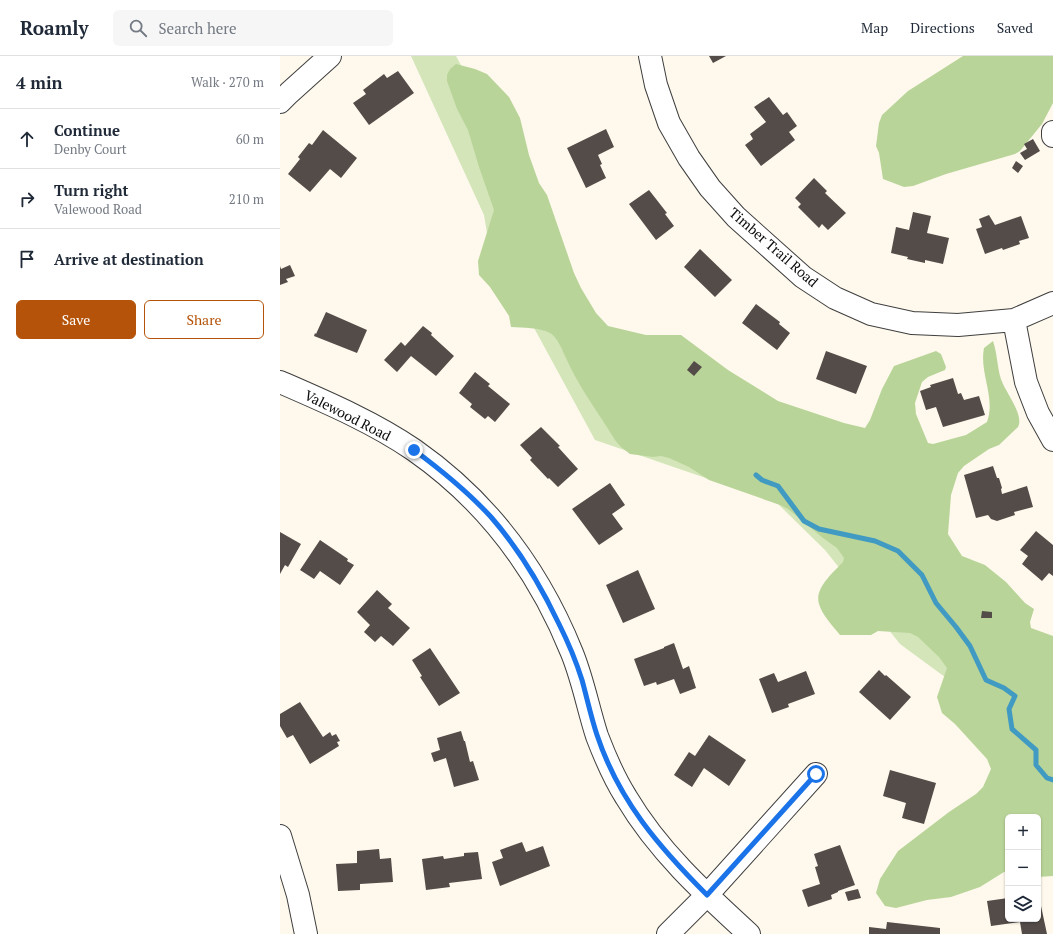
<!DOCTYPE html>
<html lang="en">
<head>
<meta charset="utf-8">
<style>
	body { margin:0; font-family:"PT Serif",serif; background:#f6f6f7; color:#1f2937 }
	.controls { position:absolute; right:12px; bottom:12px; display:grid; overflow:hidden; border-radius:6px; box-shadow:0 1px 3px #0004 }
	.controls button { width:36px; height:36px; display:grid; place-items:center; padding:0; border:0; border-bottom:1px solid #e0e1e3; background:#fff; color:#1f2937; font:20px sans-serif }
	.stop { position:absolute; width:12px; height:12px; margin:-9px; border:3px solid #1a73e8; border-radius:50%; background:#fff }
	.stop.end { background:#1a73e8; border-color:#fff; box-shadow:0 1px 4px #0008 }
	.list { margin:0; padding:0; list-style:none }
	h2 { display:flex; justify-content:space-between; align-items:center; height:52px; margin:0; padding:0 16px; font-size:17px }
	h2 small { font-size:13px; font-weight:400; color:#747a83 }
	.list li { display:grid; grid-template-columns:26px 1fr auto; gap:12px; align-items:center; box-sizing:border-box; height:60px; padding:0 16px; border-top:1px solid #e0e1e3 }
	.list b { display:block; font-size:15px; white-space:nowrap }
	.list p { margin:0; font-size:13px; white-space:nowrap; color:#747a83 }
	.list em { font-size:13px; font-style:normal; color:#747a83 }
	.actions { display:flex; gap:8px; padding:12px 16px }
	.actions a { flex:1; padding:9px 0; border:1px solid #b45309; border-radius:6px; text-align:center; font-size:14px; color:#b45309 }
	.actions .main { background:#b45309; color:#fff }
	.icon { flex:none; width:22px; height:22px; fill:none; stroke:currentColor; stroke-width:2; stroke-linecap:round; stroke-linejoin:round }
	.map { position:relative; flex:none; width:773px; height:878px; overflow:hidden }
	header { display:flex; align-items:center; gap:24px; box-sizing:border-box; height:56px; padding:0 20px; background:#fff; border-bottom:1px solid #e0e1e3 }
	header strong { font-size:19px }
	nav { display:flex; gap:22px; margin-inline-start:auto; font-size:14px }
	.search { width:280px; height:36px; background:#f6f6f7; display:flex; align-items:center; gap:10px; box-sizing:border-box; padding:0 14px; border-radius:6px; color:#747a83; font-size:15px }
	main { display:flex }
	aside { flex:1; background:#fff }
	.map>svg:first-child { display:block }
	.green { fill:#d3e5b9 }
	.forest { fill:#b9d499 }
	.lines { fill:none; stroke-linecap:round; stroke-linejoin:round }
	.stream { stroke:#419ac2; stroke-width:5 }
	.building { fill:#534c49 }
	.minor-casing { stroke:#3f3f3f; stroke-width:24 }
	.minor { stroke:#fff; stroke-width:22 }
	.route { stroke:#1a73e8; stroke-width:5 }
	.labels { text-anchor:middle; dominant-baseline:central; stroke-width:4; stroke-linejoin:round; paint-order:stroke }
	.street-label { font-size:14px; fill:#0c0c0c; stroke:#fff }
</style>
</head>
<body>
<header>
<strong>Roamly</strong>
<div class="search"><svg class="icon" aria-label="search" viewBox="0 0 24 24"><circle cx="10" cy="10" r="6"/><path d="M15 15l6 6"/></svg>Search here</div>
<nav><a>Map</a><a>Directions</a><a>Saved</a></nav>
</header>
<main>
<aside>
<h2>4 min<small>Walk · 270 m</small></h2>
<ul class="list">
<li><svg class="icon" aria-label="ahead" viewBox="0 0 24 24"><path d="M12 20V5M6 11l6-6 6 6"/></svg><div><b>Continue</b><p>Denby Court</p></div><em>60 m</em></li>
<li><svg class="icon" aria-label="right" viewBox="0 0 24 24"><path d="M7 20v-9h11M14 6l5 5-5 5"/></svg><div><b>Turn right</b><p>Valewood Road</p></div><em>210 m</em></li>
<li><svg class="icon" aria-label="arrive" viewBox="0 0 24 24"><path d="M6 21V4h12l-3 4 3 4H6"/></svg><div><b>Arrive at destination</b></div></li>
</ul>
<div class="actions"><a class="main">Save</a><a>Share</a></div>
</aside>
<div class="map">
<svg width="773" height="878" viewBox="0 0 773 878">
	<rect width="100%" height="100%" fill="#fef9ec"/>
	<path class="green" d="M131,0H176L243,125L347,356L578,461L684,635L620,588L545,494L496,446L315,384L209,189L204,159Z"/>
	<path class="forest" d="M683,0H773V47L762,68L740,95L735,98L666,118L633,130L624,131L603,123L599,97L596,90L599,67L602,59L628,35Z
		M176,8L195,13L207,18L229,41L240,62L249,99L259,127L267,139L294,217L301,232L316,257L328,270L366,279H401L448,314L498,345L564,367L585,372L590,364L602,333L614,310L656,295L661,298L666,311L665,314L648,321L642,326L635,347L636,358L648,387L653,388L686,379L707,366C716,341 699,317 704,292L713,285C718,299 717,316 723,328C728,339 744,360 738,371L719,389L709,393L684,410L678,417L671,439L668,478L682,500L705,509L726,526L745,547L754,553L750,566L751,572L773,580V820L758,821V761H728V815L724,816L700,831L671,841L647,844L616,852L605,850L596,837L600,823L618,795L669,756L696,738L703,731L711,713L707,703L675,668L662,657L657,641L667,612L659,601L638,581L630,577L598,575L591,579H560C553,570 542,559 539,548C534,532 554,516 563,506L564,502L557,492L543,482L508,453L500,449L429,424L409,411L389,402L381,400L373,401L350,398L341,391L335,384C318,356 298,330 285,300C282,293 277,281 270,277C258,271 244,272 231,271L229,260L210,231L199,219L198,205L214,154L199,111L188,74L177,53L167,25V19L170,13Z"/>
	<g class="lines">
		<path class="stream" d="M476,419L482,424L498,430L524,465L539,473L595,485L618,495L642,519L656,547L676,571L690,590L706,624L724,632L735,640L729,653L732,673L756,694V709L767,722L773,724"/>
	</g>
	<path class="building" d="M429,0H446L433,7Z
		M118,15L134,37L89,69L73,47L86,38L83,34L104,18L107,22Z
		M489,41L503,59L507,56L517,70L509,76L515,84L481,110L465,89L473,83L470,78L486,66L474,51Z
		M326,73L334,91L318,99L322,108L320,109L326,122L306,132L287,92Z
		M43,74L77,102L61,122L50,113L30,136L8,118L20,103L18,101L29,87L32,89Z
		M753,83L760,95L745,104L740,97L747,93L744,88Z
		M736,105L743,110L738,117L732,112Z
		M534,122L547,135L545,137L566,157L548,174L542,168L539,172L518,151L521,148L515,142Z
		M369,134L387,157L385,158L394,170L376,184L349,148Z
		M633,156L651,160L647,177L669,182L663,208L645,204V207L627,203L628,201L611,197L616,171L629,174Z
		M709,159L715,169L741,160L749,182L739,185L740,188L723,194L722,192L705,198L696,173L702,171L699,163Z
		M420,193L452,224L435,241L404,211Z
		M10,209L15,220L6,223L8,226L0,229V210L1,213Z
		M476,248L500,266L499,268L510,277L497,294L462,267Z
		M46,256L87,274L77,297L34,280L35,277L36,278Z
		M143,270L152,277L151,279L174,300L156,320L131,300L117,316L104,304L121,286L125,290Z
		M546,295L587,310L576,338L536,323Z
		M414,305L422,311L414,320L407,314Z
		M195,316L210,328L208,330L230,348L215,366L208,360L205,363L190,351L192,348L179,337Z
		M673,322L678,338L681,337L684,344L699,340L705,359L663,371L656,351L646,354L640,335L651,331L650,329Z
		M261,371L280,390L278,391L298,413L278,431L269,422L268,423L250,404L252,402L240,389Z
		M713,410L717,422H719L722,432L721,433L722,438L747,430L753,451L734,456L735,459L717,465L711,463L708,459L696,462L684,419Z
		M330,427L345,449L332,458L343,473L319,489L292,453Z
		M756,475L773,489V520L769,517L762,525L742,508L748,500L740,494Z
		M0,476L21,488L8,511L5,509L0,518Z
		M40,484L68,503L67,505L74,509L60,529L40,515L34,523L20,514Z
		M358,514L375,553L343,567L326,529Z
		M97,534L112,548L108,552L130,572L113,590L101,580L95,586L84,576L90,569L77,556Z
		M702,555L712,556V562H701Z
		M394,587L403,613L409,610L416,632L400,638L394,623L377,629L376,626L364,630L354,603L384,592V591Z
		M150,592L180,637L159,650L140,621L142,620L132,604Z
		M599,614L605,620L606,619L631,641L610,664L579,636Z
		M526,615L535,638L508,648L509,651L492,657L479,623L494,617L498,626Z
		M20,646L43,681L50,676L52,680L56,678L60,685L57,686L59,690L30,708L13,679L7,682L0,670V658Z
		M181,675L184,685H185L190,706L193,705L199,724L174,731L166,702L154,706L151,697L160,694L157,682Z
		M429,679L466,704L449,730L424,712L412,731L394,719L409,696L415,700Z
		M610,714L656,727L644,768L622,762L626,747L603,740Z
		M242,786L246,796L263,790L270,810L220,830L212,806L223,802L220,794Z
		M560,789L575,829L558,835V836L551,839L552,843L528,851L522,834L540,828L535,811L538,810L534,798Z
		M99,793L100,803L111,802L113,826L80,828V834L58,835L56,808L77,807V795Z
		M198,796L202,823L169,827L170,831L146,834L142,803L163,800L164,803L184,800V797Z
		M578,833L581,842L568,845L565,836Z
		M758,836L767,878H742L740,866L711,870L707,845L728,842V863H758Z
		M607,866L660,872V878H589V871L606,873Z"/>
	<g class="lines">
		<g class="minor-casing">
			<path id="minor" d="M370,0L376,29L389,67L409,102L430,132L456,161L523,221L555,242L591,258L632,267L678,269L734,264L773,247
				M0,46L9,37L50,0
				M773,76V80
				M734,264L746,326L758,357L773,384
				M0,326C46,346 93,366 134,394C207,445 259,515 292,597C303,624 308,652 317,680C325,701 334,722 346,741C378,795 423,836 469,878
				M0,780L18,839L26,878
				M388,878L427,839L536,718"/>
		</g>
		<use href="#minor" class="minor"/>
	</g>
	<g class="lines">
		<path class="route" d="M134,394C161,414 188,436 211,461C239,493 261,530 279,568C288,586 296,605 302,624C307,642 311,661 317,679C339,745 379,791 427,839L536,718"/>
	</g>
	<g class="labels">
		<g class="street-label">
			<text transform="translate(494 191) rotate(41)">Timber Trail Road</text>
			<text transform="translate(68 359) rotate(27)">Valewood Road</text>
		</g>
	</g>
</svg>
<div class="controls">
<button>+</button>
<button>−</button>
<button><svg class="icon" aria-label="layers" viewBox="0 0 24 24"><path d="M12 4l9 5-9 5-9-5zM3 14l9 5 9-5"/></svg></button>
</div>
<div class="stop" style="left:536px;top:718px"></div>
<div class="stop end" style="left:134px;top:394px"></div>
</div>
</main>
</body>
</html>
